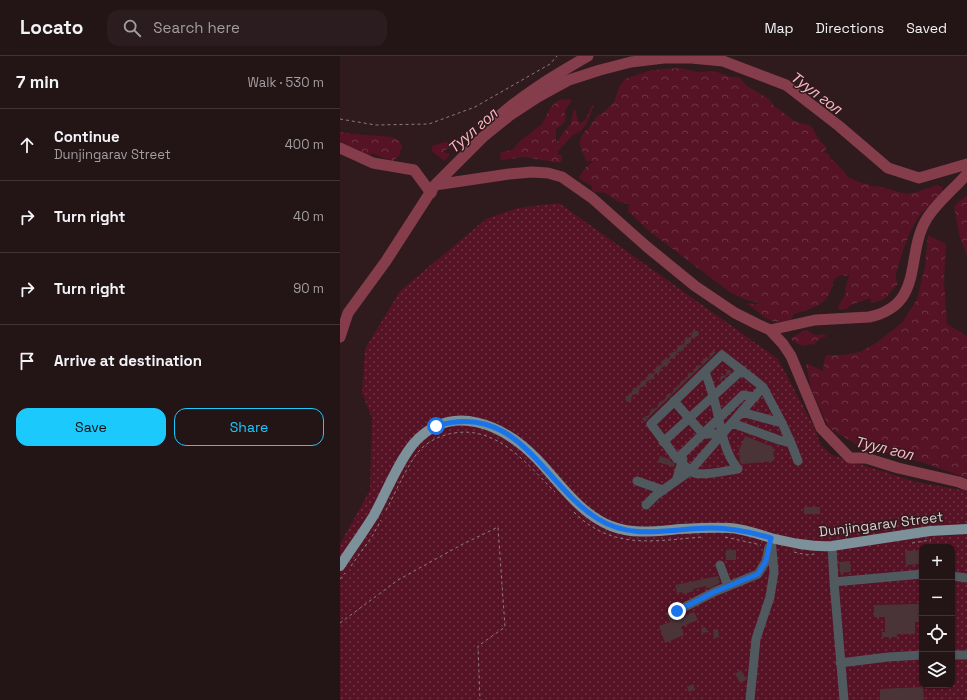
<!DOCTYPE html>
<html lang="en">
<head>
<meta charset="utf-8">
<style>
	body { margin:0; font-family:"Space Grotesk",sans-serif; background:#2b1d1f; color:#f1f3f6 }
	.controls { position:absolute; right:12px; bottom:12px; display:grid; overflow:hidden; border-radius:8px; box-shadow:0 1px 3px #0004 }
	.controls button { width:36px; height:36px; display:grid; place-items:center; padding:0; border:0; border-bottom:1px solid #403335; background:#231416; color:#f1f3f6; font:20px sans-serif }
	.stop { position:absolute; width:12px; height:12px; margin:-9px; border:3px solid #1a73e8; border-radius:50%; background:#fff }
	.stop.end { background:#1a73e8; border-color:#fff; box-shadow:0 1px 4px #0008 }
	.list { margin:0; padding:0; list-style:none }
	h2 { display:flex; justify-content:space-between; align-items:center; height:52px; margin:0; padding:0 16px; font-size:17px }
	h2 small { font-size:13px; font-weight:400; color:#a39ea1 }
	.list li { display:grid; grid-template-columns:26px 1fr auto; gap:12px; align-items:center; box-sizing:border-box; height:72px; padding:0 16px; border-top:1px solid #403335 }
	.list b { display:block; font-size:15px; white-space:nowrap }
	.list p { margin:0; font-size:13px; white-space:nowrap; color:#a39ea1 }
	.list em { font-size:13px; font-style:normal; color:#a39ea1 }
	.actions { display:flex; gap:8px; padding:12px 16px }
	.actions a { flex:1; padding:9px 0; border:1px solid #1cc9fc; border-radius:12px; text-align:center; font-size:14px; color:#1cc9fc }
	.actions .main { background:#1cc9fc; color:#111 }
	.icon { flex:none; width:22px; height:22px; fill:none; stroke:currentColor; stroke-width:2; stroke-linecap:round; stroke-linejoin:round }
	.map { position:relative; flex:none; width:627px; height:644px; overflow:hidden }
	header { display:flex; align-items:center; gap:24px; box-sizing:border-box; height:56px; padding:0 20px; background:#231416; border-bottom:1px solid #403335 }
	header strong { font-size:19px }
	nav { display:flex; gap:22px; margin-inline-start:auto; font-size:14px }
	.search { width:280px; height:36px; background:#2b1d1f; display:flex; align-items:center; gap:10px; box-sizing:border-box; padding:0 14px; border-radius:12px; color:#a39ea1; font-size:15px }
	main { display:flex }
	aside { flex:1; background:#231416 }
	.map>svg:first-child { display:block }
	.forest { fill:url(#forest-crowns) }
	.park { fill:url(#park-dots); fill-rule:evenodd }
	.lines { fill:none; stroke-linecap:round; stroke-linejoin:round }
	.river { stroke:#853c4b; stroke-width:11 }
	.building { fill:#4b3438 }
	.path { stroke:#8e7c7f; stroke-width:1; stroke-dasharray:3 3; stroke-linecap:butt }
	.minor { stroke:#4f595e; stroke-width:9 }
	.major { stroke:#7c919a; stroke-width:10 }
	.route { stroke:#1a73e8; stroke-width:5 }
	.labels { text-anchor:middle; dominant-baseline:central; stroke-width:3; stroke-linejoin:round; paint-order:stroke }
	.street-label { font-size:14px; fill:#dccdcf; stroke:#2f1a1e }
	.water-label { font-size:15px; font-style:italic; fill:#f7b5bf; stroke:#2f1a1e }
</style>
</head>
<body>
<header>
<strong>Locato</strong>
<div class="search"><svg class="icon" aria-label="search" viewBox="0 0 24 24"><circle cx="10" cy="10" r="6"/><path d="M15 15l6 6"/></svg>Search here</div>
<nav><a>Map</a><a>Directions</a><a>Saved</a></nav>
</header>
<main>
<aside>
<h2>7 min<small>Walk · 530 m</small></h2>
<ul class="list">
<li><svg class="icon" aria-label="ahead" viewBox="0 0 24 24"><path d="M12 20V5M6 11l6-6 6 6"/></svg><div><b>Continue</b><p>Dunjingarav Street</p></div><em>400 m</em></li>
<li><svg class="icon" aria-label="right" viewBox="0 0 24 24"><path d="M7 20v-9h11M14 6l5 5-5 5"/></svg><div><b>Turn right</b></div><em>40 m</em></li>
<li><svg class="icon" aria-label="right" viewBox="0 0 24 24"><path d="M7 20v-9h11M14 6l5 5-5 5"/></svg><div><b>Turn right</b></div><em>90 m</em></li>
<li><svg class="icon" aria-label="arrive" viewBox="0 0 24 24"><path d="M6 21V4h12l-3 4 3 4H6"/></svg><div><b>Arrive at destination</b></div></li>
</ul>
<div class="actions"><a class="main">Save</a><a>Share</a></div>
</aside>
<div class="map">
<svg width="627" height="644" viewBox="0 0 627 644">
	<defs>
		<pattern id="forest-crowns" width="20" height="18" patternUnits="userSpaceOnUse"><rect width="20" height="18" fill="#561325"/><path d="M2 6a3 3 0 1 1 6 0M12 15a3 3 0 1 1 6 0" fill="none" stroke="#6e3444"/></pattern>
		<pattern id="park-dots" width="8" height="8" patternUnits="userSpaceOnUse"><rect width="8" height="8" fill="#561325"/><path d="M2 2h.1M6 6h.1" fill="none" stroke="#6e3444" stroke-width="1.8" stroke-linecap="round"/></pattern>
	</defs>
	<rect width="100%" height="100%" fill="#2f1a1e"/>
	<path class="forest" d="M340,12L358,16L374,15L391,21H399L407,30L429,43L433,49L456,66L470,69L473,72C474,77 483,89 487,92L484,95L485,97H488L490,100L489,101L496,107L501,113L504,115L508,121L524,128L526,127C531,131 536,130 541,131C560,135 565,142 585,133C589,132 593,131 597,129L602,131L603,137H600L601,140L598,146H596L595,149C592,150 589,150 587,152C571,164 562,199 556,217V223L558,228C545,241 550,243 530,247L531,242L510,249L507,253L500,254L498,251L506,237L505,232L509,221V219L506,220L502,219L494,223C489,249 477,251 454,258L451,264C427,271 424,258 407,248L409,247L417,249L419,247L407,244L391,237L309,175L288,155L289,148L279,146L265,137L256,136L252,134V130L240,123L239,121L246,111L254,105H246L239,86L244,76L248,73L254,64L258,59L263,57L274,46L280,29L285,23L308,15L323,13Z
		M231,43V46L224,56L226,60L224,67L216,73V87L231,67L233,56L235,53L238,66L241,67L246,63L251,51L254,49L247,67L241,75L233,79L218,95V98L222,99V104L219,107L185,101L161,104L160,97L173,93L179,86L202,68L211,51L216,46L220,44Z
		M0,76L13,78L52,81C59,84 62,86 62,93L60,95V99L53,105L33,98L28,99C19,93 9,91 0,85Z
		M105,86L114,88L113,92L104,94L105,97H109V100L104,105L92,95V90Z
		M627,139V200L619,178L614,150Z
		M588,179L606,188L604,224L607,268L627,280V422L581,406L519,390L489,372L471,333L466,307L483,315L484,306L486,299H503L520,296L536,287L562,267L577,243L585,211Z
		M465,274C471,276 476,282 482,278L487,280L479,283L474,289L469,288C464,292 457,288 452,284L451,282Z"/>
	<path class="park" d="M219,147L438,303L474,371L481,389L492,399L576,426L627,435V644H0V488L30,434L32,362L22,337L25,293L60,235L146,163L178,152ZM582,491H612V629H582Z"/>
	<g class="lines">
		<path class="river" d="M159,60C186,36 217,18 248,0
			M0,92L33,107L74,114L91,137L93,132
			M95,129L169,118L192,116L208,117L222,121L252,142L306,190L355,230L395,257L417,268L430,274L475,264L529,261C585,249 565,200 586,164C596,147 614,133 627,118
			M430,274L443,288L451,300L481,372L510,402H526L558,412L619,426L627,429
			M0,281L8,257L46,205L95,129L143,81L169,60L198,41L229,24L260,14L291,6L324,2H351L383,5L446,29L499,70L548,112L579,122L627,108"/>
	</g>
	<path class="building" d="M355,274L359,276L358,280L352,282L350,287L345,289L343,295L337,296L335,302L330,303L328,309L322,311L319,317H315L313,323L307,325L305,330L300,332L298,338L292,339L291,345L288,346L286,345L285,342L286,340L291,338L293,332L299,331L301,325L306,324L308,318L314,317L316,311L321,309L323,304L329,302L331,297L336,295L338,290L344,288L345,282L351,281L352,276Z
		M372,295L376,296L310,360L305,366L302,363L304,361L309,359L311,353L317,352L319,346L324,344L327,338H332L334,332L339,330L341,325L347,323L348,317L354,316L356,310L362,309L363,303L369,302Z
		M387,314H390L392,315L379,326L381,320L386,319Z
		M405,380L433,391L434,405L402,408L400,406L399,394Z
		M320,400L329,403L335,409L334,411L318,406Z
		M464,451H480V458H464Z
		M386,494H396V504H386Z
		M582,494V508L566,509L565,495Z
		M510,505L511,516L500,517L499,506Z
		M378,520L380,527L370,532H366V530L353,533L354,535L343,538L342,536L337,537L335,529Z
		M580,548V566H575V578H557V581H542V576H545V561H534V549Z
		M331,555L332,558L337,561L338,563L354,556L358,564L341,571L344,579L325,587L319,570L330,566L326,556Z
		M364,571L366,572L369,576L362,577L361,573Z
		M378,573L379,581L374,582L373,574Z
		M401,614L406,622V624L400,627L395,618Z
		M353,628L355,633L349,636L347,631Z
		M583,631L584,644H540V633Z"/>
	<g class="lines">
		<path class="path" d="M0,63L36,69L89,68L135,51L210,8L217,0
			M46,454C56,436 66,411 79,395C88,385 101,379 114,377C158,370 187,408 215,436
			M234,456C271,494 314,485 362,481
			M385,481L421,489
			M572,487L591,484
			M454,496L467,499L474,498
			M11,510L33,479L41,464
			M0,523L5,517
			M0,567L58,524L121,489L158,471L165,571L138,590L140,644"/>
		<path class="minor" d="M334,345L363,378H382
			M401,356L442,367
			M392,367L439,384L451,387L442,367L423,331
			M323,386L402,314
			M451,387L458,405
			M337,403L403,339L415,341
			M297,425L323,434
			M336,425L343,403H337L311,368L382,299L423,331L350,415L342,407
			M306,449L316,439L350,415C357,422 388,414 398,413C381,393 381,364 373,340C371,332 368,324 365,316
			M492,490L494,526L582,518
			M380,509L388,530
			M612,520L627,522
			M494,526L504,644
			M337,555L374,536L418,518L426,505L429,491
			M612,599H627
			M500,607L548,601L582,599
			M410,644L416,583L430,541L434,516L431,482"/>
		<path class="major" d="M0,510C11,493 23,477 34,459C46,437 58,406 74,387C112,345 164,369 197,403C219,426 240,458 271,470C294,479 317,475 341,473C357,472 373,471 390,472C404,473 418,478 431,482C452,487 471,491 492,490L590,475L627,473"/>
	</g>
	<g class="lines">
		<path class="route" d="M96,370C179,345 202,428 258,463C293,485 332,472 371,472C392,472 411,476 431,482L426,505L418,518L374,536L337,555"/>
	</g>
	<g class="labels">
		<g class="street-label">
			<text transform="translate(541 468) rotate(-7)">Dunjingarav Street</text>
		</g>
		<g class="water-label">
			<text transform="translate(477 37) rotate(37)">Туул гол</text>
			<text transform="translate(133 74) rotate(-41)">Туул гол</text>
			<text transform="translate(545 392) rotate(14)">Туул гол</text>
		</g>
	</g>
</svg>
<div class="controls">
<button>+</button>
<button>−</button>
<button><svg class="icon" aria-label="locate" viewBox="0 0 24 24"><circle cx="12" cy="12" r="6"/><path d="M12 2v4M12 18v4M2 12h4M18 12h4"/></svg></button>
<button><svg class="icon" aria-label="layers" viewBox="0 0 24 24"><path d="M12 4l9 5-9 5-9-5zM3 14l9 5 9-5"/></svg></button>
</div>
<div class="stop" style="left:96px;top:370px"></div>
<div class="stop end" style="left:337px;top:555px"></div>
</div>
</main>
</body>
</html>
